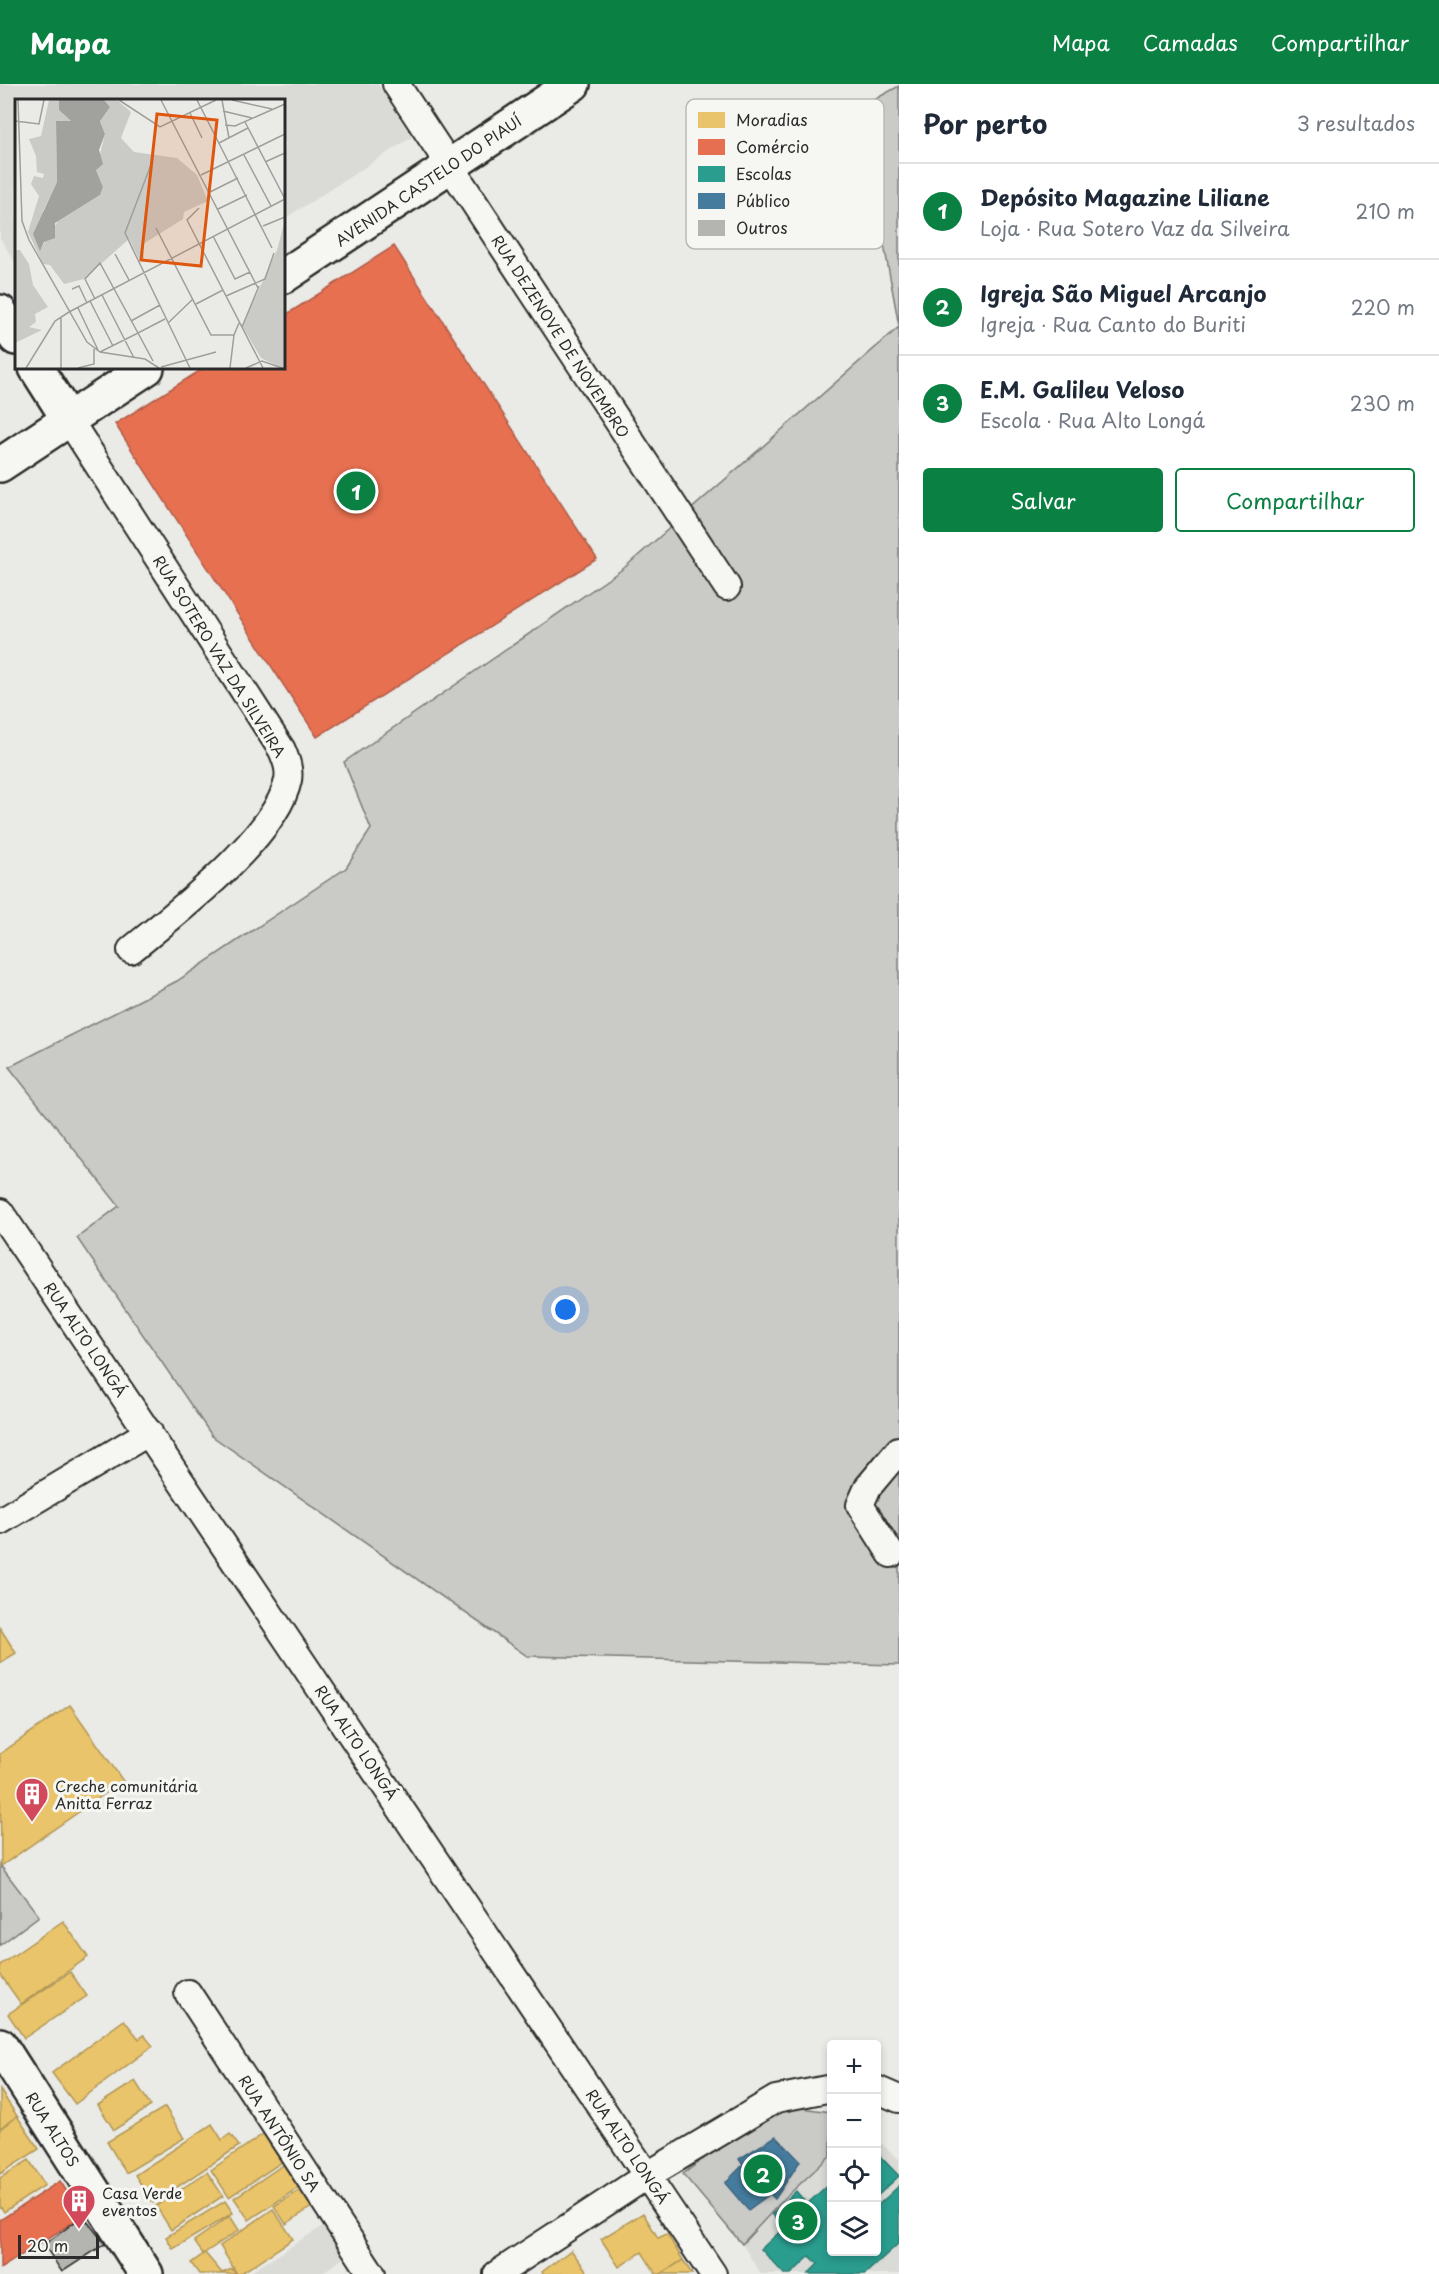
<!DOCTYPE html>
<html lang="pt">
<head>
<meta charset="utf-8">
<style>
	body { margin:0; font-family:"Playpen Sans",sans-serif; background:#f2f2f3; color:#1f2937 }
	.controls { position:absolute; right:18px; bottom:18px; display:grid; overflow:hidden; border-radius:6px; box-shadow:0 3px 9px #0003 }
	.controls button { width:54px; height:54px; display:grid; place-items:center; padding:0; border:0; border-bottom:2px solid #e0e1e3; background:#fff; color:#1f2937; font:30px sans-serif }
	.scale { position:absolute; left:18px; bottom:15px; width:81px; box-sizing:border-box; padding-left:6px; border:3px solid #2b2b2b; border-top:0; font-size:16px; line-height:21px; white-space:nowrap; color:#2b2b2b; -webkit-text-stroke:4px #f6f6f2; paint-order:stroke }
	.you { position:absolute; left:566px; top:1226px; width:21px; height:21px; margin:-15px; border:4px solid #fff; border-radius:50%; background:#1a73e8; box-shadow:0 0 0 9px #1a73e833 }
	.badge { display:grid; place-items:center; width:39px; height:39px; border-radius:50%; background:#0b8043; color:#fff; font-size:20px; font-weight:700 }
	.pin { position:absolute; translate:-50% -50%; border:3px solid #fff; box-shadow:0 2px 6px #0006 }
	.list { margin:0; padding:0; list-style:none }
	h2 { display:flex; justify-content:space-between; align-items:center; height:78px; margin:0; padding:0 24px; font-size:26px }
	h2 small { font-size:20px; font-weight:400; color:#747a83 }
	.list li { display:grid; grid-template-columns:39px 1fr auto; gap:18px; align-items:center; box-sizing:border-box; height:96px; padding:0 24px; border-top:2px solid #e0e1e3 }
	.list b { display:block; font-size:22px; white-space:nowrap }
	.list p { margin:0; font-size:20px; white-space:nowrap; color:#747a83 }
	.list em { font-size:20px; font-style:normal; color:#747a83 }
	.actions { display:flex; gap:12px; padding:18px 24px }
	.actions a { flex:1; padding:14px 0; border:2px solid #0b8043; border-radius:6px; text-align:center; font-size:21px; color:#0b8043 }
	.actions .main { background:#0b8043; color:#fff }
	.icon { flex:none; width:33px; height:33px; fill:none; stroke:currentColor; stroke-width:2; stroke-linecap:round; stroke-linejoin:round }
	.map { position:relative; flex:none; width:899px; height:2190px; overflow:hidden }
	header { display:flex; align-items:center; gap:36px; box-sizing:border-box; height:84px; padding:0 30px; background:#0b8043; color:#fff }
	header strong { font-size:28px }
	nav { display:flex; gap:33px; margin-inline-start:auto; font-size:21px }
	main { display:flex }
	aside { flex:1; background:#fff }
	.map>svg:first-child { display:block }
	.built { fill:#dadad6 }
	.green { fill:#cacac7; stroke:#7a7a79; stroke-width:1.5 }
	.homes { fill:#e9c46a; stroke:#b09657; stroke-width:1.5 }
	.shops { fill:#e76f51; stroke:#af5b46; stroke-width:1.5 }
	.schools { fill:#2a9d8f; stroke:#2a7b71; stroke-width:1.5 }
	.public { fill:#457b9d; stroke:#3d637b; stroke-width:1.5 }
	.building { fill:#b4b4b1; stroke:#2b2b2b; stroke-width:1.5 }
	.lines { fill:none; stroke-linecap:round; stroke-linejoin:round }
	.street-casing { stroke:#2b2b2b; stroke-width:30 }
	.secondary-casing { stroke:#2b2b2b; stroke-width:38 }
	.street { stroke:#f6f6f2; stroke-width:26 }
	.secondary { stroke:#f6f6f2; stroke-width:33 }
	.labels { text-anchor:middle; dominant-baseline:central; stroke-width:6; stroke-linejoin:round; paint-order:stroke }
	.street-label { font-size:15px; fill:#2b2b2b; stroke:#f6f6f2 }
	.poi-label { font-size:15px; fill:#2b2b2b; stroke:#f6f6f2; text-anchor:start }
	.inset-road { fill:none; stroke:#9e9e9b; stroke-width:1.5 }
	.view { fill:#df570e; fill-opacity:0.15; stroke:#df570e; stroke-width:3 }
	.inset-edge { fill:none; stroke:#2b2b2b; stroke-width:3 }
	.key { fill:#f6f6f2; stroke:#b9b9b6; stroke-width:1.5 }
	.key-label { font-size:16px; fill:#2b2b2b }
</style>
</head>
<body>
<header>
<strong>Mapa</strong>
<nav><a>Mapa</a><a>Camadas</a><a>Compartilhar</a></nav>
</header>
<main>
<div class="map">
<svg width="899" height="2190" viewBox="0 0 899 2190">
	<rect width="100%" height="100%" fill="#eaeae6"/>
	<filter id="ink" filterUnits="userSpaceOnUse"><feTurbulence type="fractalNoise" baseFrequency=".0167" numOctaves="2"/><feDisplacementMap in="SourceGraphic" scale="12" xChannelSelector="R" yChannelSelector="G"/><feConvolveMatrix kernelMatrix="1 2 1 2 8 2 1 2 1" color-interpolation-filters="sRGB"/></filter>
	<g filter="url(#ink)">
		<path class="built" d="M0,0H378L412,53L284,135V16H16V180L0,154Z
			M877,2056L899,2075V2190H761L742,2160L785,2114L831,2071L832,2168H876Z
			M326,2140L348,2171L320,2190H248Z"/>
		<path class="green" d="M899,2V242L859,24Z
			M899,243V1581L527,1572L212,1352L77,1154L119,1122L9,983L177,897L346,784L371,745L344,678L624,484Z
			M0,1781L39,1832L0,1861Z
			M794,2023L831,2028V2071L785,2114L742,2160L683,2090C718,2064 751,2034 794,2023Z"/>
		<path class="homes" d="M0,1544L16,1569L0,1579Z
			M70,1621L123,1697L1,1782L0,1670Z
			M63,1837L88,1873L21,1920L0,1890V1881Z
			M70,1888L87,1912L24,1954L8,1930Z
			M124,1936L139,1955L144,1951L153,1962L75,2020L52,1989Z
			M135,1997L151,2022L114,2046L98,2021Z
			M0,2006L17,2032L0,2044Z
			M165,2023L184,2054L126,2089L107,2058Z
			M17,2032L39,2065L0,2090V2045Z
			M212,2040L222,2056L230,2050L239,2062L153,2119L135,2091Z
			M266,2048L285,2076L229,2113L211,2086Z
			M29,2076L45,2101L4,2128L0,2122V2094Z
			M286,2079L301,2102L249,2136L234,2114Z
			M207,2088L223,2112L171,2146L156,2122Z
			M302,2105L313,2122L286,2140L274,2122Z
			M225,2117L233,2129L173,2165L166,2153Z
			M273,2125L293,2155L240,2190H237L220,2162Z
			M643,2129L658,2154L667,2150L683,2176L661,2190H656L642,2168L619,2183L601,2155Z
			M230,2132L239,2146L203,2170L194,2157Z
			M571,2166L589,2190H543L542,2188Z
			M205,2169L222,2189L232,2185L236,2190H199L191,2179Z
			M683,2176L692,2190H661Z"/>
		<path class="shops" d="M394,162L597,475L317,653L115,340L204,284H284V232Z
			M60,2097L83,2132L0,2185V2136Z"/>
		<path class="schools" d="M876,2068L899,2092L876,2113Z
			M832,2097V2168H876V2123L899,2102V2159L865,2190H808L818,2180L810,2172L791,2190H784L761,2165L785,2143L772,2130L796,2107L807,2120Z"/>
		<path class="public" d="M776,2052L800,2077L775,2115L770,2110L748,2126L725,2099L743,2081L739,2075Z"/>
		<path class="building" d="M83,2132L105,2160L62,2188L44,2161Z"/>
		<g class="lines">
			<g class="street-casing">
				<path id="street" d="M396,0L727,503
					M69,336L282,666C286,676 290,685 288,696C277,752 175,830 131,866
					M0,1128L713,2190
					M0,1437L149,1348
					M891,1470L860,1421L868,1403L899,1366
					M188,1909L372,2190
					M876,2005L899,2015
					M497,2190L648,2091L776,2015L832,2004"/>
			</g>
			<g class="secondary-casing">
				<path id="secondary" d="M284,192L573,0
					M0,228L16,254
					M36,284L69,336
					M0,381L147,284
					M0,1961L146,2190"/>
			</g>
			<use href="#street" class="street"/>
			<use href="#secondary" class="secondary"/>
		</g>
	</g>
	<defs>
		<g id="building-pin" transform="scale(1.725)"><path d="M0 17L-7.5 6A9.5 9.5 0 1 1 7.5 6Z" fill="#d1495b" stroke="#f6f6f2"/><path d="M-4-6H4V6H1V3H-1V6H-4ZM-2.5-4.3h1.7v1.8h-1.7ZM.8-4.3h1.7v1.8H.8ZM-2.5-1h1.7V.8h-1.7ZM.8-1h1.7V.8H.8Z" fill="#fff"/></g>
	</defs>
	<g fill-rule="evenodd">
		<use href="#building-pin" x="32" y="1710"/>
		<use href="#building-pin" x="79" y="2117"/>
	</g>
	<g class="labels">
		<g class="street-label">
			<text transform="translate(428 96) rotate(-34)">AVENIDA CASTELO DO PIAUÍ</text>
			<text transform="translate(561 252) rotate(57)">RUA DEZENOVE DE NOVEMBRO</text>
			<text transform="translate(220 572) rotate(58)">RUA SOTERO VAZ DA SILVEIRA</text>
			<text transform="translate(86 1255) rotate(56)">RUA ALTO LONGÁ</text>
			<text transform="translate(357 1658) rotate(56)">RUA ALTO LONGÁ</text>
			<text transform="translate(53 2045) rotate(58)">RUA ALTOS</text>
			<text transform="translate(280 2049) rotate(57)">RUA ANTÔNIO SA</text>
			<text transform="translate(628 2062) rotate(56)">RUA ALTO LONGÁ</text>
		</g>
		<g class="poi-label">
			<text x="55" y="1701">Creche comunitária<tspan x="55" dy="17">Anitta Ferraz</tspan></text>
			<text x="102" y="2108">Casa Verde<tspan x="102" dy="17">eventos</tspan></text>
		</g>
	</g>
	<g transform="translate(15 15)">
		<rect width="270" height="270" fill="#eaeae6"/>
		<path d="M34,1H44V11L56,22H41L42,83L28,112L25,151L43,122L85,96L88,88L81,71L90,35L85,21L95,8L89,1H102L116,13L106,39L119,53L162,59L182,76L193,102L169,113L168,120L128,145L129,160L125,162L114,140L69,180L49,185L35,166L28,165L13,133L24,97L16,85L19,77L28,79L29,75L22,73L21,57L14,40L26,37ZM270,121V269H267L246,259L227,227L262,151ZM0,151H5L14,165L18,186L33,208L20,215L21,223L14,228L27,231L0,244Z" fill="#cacac7"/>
		<path d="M44,1H89L95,8L85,22L90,35L84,51L88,65L81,71L88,88L85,96L40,124V139L29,143L25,152L18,135L42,83L41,22H56L44,11Z" fill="#a1a19e"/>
		<path class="inset-road" d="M3,1L7,122L14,141L72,243L85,253L130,260L144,269M104,1L145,28L201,1M146,1L243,189M182,1L257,149M207,1L214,39M217,1L257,10M208,12L237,19M175,14L187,39M0,22L24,25L29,1M230,23L270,100M210,26L220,27L270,5M204,44L233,29M229,56L256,107M137,63L110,134L175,269M250,63L270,54M186,76L270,35M195,93L223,79M184,109L172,121L248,269M203,110L232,96M248,127L270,118M141,129L196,236H219M198,137L220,180L235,173M100,155L114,181M57,190L64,187L72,204M87,196L119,259M211,197L250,180L259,154M80,200L70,180L85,164L123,234L150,220M75,202L98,247M181,205L208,191M63,209L83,251M54,213L270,100M116,222L145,206M153,224L178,200M227,228L244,187M85,253L123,234L138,262M146,268L201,253M11,269L40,222L54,213M46,269V218M63,269L79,265V250M215,269L219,236L224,224M231,269L247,262L267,269"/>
		<path class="view" d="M142,15L202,21L186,167L126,161Z"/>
		<rect width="270" height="270" class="inset-edge"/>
	</g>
	<rect x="686" y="15" width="198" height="150" rx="9" class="key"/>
	<rect x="698" y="28" width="27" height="16" fill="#e9c46a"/>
	<rect x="698" y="55" width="27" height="16" fill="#e76f51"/>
	<rect x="698" y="82" width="27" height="16" fill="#2a9d8f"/>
	<rect x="698" y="109" width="27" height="16" fill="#457b9d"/>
	<rect x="698" y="136" width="27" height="16" fill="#b4b4b1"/>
	<g class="key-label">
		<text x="736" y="42">Moradias</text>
		<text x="736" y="69">Comércio</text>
		<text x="736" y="96">Escolas</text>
		<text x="736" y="123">Público</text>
		<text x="736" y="150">Outros</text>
	</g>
</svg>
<div class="controls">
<button>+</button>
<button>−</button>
<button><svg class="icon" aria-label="locate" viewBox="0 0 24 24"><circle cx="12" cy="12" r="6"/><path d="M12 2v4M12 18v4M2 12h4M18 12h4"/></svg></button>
<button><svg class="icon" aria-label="layers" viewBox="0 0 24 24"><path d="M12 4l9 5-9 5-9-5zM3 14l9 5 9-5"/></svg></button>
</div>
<div class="scale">20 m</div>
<div class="you"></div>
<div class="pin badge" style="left:356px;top:407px">1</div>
<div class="pin badge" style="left:763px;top:2090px">2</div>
<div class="pin badge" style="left:798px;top:2137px">3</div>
</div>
<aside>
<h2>Por perto<small>3 resultados</small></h2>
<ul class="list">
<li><span class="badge">1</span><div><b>Depósito Magazine Liliane</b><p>Loja · Rua Sotero Vaz da Silveira</p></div><em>210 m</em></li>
<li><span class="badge">2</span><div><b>Igreja São Miguel Arcanjo</b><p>Igreja · Rua Canto do Buriti</p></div><em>220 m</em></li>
<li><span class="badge">3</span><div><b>E.M. Galileu Veloso</b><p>Escola · Rua Alto Longá</p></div><em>230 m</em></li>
</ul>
<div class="actions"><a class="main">Salvar</a><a>Compartilhar</a></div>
</aside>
</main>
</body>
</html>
